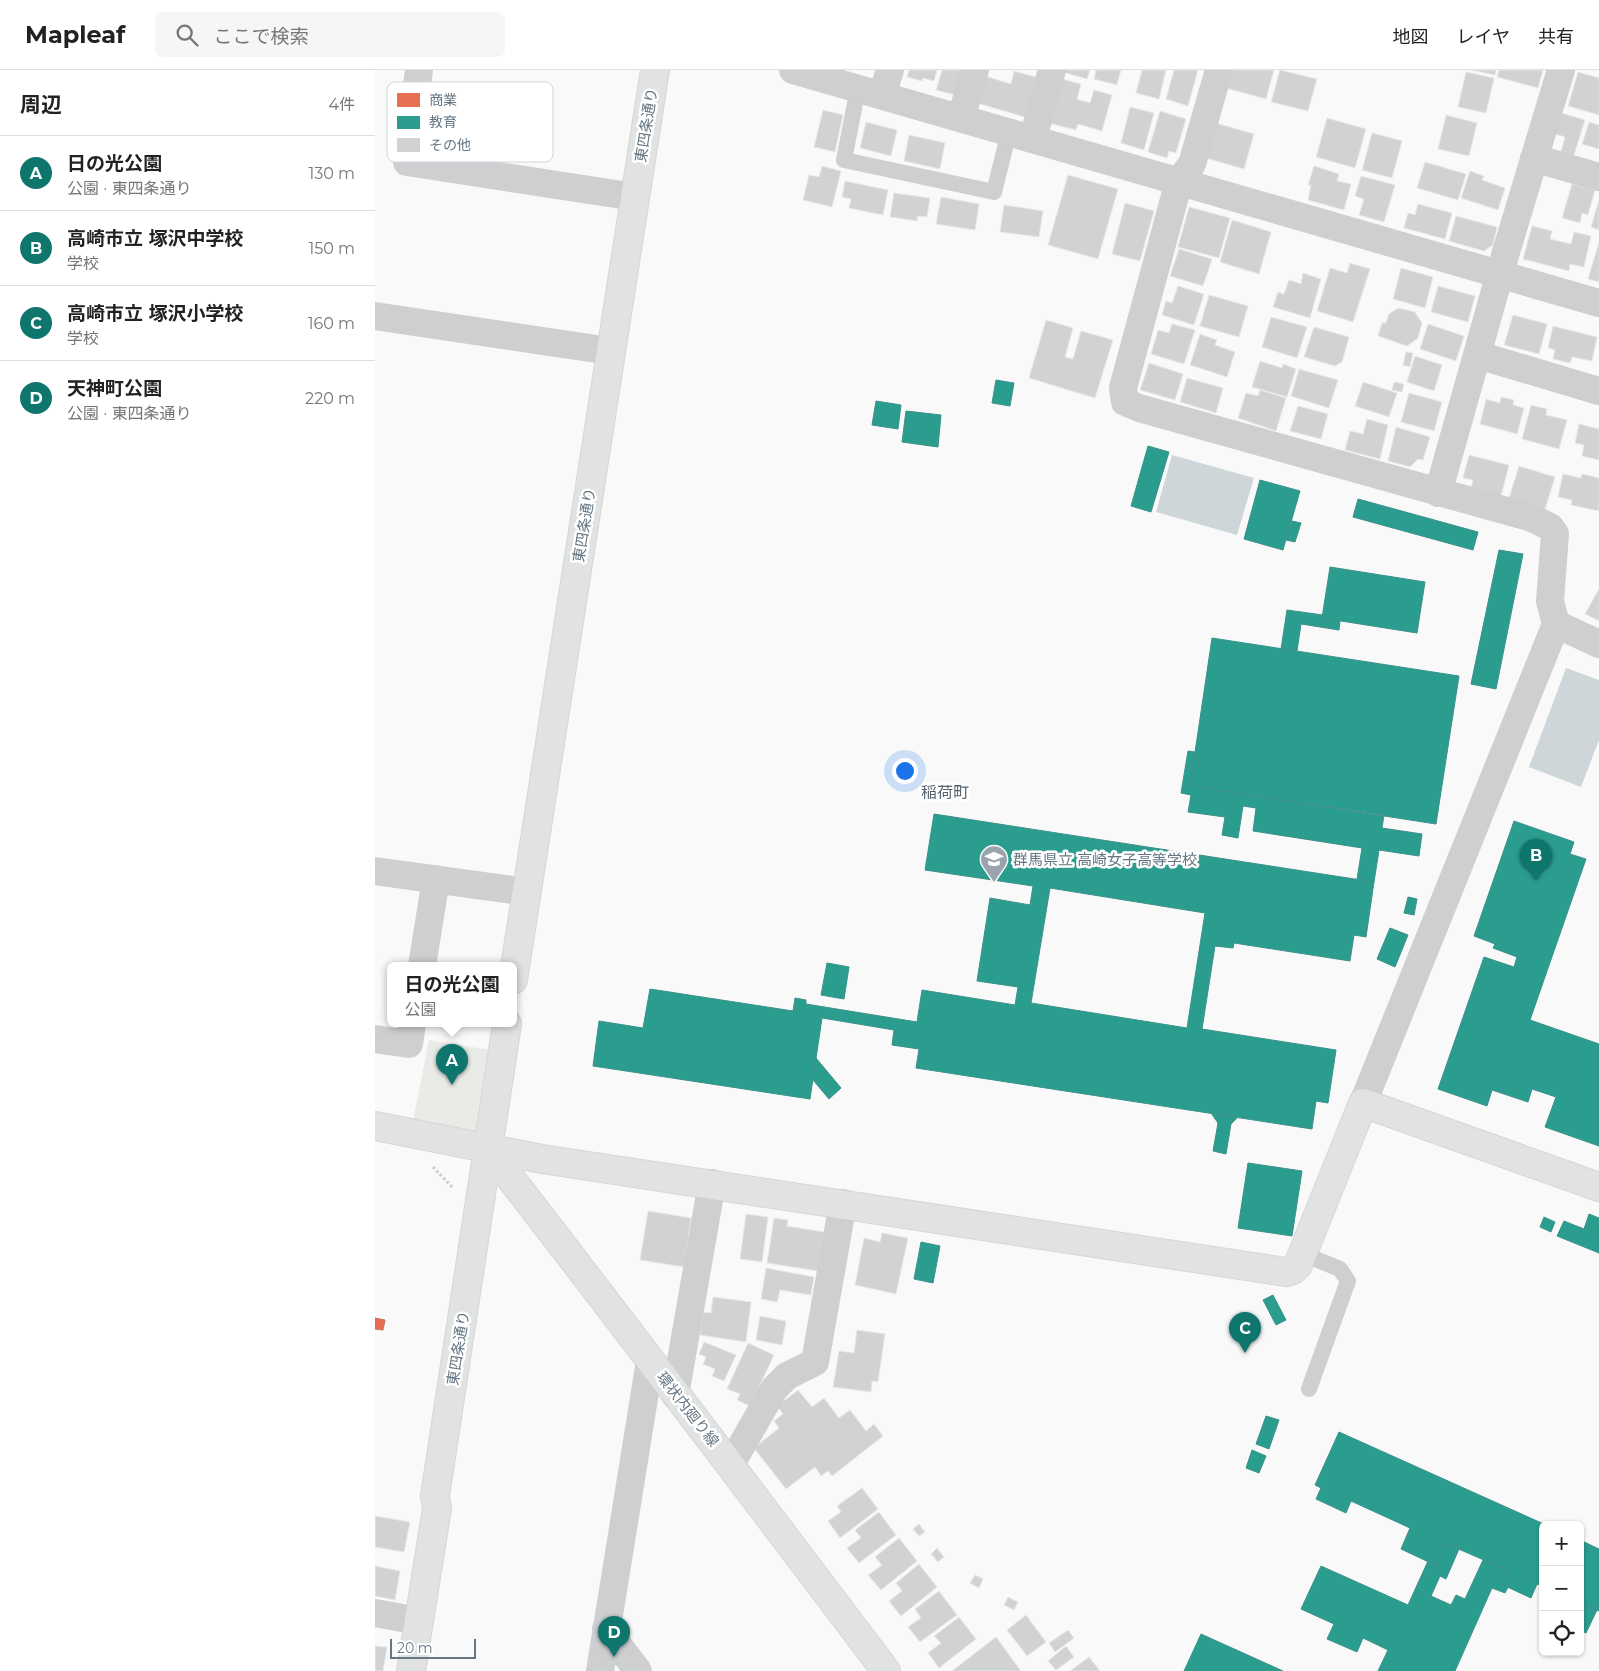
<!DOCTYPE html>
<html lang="ja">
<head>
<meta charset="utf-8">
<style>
	body { margin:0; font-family:Montserrat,"Noto Sans JP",sans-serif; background:#f6f6f6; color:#222 }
	.controls { position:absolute; right:15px; bottom:15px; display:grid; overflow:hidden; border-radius:8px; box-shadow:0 1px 4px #0004 }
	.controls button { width:45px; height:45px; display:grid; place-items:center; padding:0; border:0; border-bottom:1px solid #e0e0e0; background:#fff; color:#222; font:25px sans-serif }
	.scale { position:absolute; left:15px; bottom:12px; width:86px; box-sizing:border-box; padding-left:5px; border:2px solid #657683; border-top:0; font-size:14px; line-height:18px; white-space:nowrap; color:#657683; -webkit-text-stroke:4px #fff; paint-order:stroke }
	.you { position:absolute; left:529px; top:700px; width:18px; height:18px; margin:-12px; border:4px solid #fff; border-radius:50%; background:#1a73e8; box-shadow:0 0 0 8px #1a73e833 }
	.badge { display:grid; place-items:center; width:32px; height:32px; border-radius:50%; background:#0f766e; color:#fff; font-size:16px; font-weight:700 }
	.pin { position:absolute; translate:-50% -41px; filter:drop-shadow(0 1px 2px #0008) }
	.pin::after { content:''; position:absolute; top:26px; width:18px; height:15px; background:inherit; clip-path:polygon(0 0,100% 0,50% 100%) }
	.popup { position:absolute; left:12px; top:892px; width:130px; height:65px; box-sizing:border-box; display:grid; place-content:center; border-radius:8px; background:#fff; filter:drop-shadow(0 1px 4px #0005); font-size:16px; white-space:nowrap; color:#767676 }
	.popup b { font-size:19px; color:#222 }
	.popup::after { content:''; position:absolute; left:50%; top:100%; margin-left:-10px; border:10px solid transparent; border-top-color:#fff }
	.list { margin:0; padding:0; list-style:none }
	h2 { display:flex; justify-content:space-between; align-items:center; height:65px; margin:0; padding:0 20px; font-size:21px }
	h2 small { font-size:16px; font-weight:400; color:#767676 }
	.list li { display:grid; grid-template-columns:32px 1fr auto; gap:15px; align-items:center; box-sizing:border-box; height:75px; padding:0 20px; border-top:1px solid #e0e0e0 }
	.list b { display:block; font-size:19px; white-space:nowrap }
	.list p { margin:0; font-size:16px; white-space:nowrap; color:#767676 }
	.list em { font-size:16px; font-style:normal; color:#767676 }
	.icon { flex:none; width:28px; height:28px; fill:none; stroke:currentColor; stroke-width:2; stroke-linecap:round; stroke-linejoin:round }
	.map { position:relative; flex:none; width:1224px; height:1601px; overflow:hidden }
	header { display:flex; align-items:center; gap:30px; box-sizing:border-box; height:70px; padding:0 25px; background:#fff; border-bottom:1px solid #e0e0e0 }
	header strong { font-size:24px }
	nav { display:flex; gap:28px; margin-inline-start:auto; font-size:18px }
	.search { width:350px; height:45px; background:#f6f6f6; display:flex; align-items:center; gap:12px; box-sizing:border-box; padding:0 18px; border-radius:8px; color:#767676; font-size:19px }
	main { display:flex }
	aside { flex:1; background:#fff }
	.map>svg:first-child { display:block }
	.green { fill:#e8ebe6 }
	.water { fill:#ced6d9 }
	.shops { fill:#e76f51; stroke:#c07160 }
	.schools { fill:#2a9d8f; stroke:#3c918b; fill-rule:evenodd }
	.building { fill:#d0d2d3; stroke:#e8e8e8 }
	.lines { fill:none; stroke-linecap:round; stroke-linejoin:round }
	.secondary-casing { stroke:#d5d6d7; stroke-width:30 }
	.path { stroke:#cbcccd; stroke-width:3; stroke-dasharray:2.5 2.5; stroke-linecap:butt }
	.lane { stroke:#cecfd0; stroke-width:16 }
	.street { stroke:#cecfd0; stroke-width:28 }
	.secondary { stroke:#e1e2e2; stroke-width:28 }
	.labels { text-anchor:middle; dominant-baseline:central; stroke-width:5; stroke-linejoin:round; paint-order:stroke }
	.street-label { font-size:15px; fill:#657683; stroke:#fff }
	.poi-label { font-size:15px; fill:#657683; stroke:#fff; text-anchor:start }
	.neighbourhood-label { font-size:16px; fill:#57646e; stroke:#fff }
	.key { fill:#fff; stroke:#d1d6da; stroke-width:1 }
	.key-label { font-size:14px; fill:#657683 }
</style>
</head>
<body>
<header>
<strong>Mapleaf</strong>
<div class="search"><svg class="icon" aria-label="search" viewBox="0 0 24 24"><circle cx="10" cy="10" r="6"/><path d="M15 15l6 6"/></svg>ここで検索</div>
<nav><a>地図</a><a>レイヤ</a><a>共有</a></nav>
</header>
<main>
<aside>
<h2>周辺<small>4件</small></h2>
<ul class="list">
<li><span class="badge">A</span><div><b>日の光公園</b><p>公園 · 東四条通り</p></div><em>130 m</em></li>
<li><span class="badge">B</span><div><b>高崎市立 塚沢中学校</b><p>学校</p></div><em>150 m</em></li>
<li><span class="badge">C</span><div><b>高崎市立 塚沢小学校</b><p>学校</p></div><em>160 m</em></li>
<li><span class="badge">D</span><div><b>天神町公園</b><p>公園 · 東四条通り</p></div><em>220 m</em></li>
</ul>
</aside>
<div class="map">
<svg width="1224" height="1601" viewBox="0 0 1224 1601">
	<rect width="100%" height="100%" fill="#f9f9f9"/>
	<path class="green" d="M54,970L115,980L102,1064L38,1051Z"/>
	<path class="water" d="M797,385L879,408L862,465L781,442Z
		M1191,598L1224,610V670L1206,717L1154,697Z"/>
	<path class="shops" d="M0,1248L10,1250L8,1260L0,1259Z"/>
	<path class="schools" d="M621,310L639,313L635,336L617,333Z
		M501,331L526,335L523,359L497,355Z
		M531,341L566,345L563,377L527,372Z
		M773,376L794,382L776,442L756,436Z
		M885,410L925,421L908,480L869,469Z
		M983,429L1103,462L1098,480L978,447Z
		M917,451L926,453L920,472L911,470Z
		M1124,480L1148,484L1121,619L1096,614Z
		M955,497L1050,512L1042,563L947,548Z
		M912,540L948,545L947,548L965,551L964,560L926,554L922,581L906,579Z
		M837,568L1084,606L1061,754L815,716Z
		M813,681L820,682L815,716L1009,745L1007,758L1047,764L1044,786L1004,780L999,812L982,809L987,778L878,761L881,738L868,736L863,768L847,765L850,747L813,742L816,725L806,723Z
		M559,744L999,812L991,867L979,865L975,891L859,873L858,878L840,876L827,959L961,980L953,1033L941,1031L937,1059L541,998L544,979L517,975L519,960L447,948L435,1029L218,996L224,951L268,958L275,919L418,941L420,928L431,930V934L542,952L547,920L640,935L643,917L602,911L615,828L655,835L658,816L550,800ZM675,818L830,843L812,958L656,933Z
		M1139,751L1199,772L1195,784L1211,789L1155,950L1224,974V1076L1170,1057L1181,1027L1157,1019L1153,1032L1117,1020L1112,1036L1063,1019L1109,887L1139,897L1142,887L1118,878L1120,874L1099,866Z
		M1033,827L1042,829L1039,845L1029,843Z
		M1015,858L1033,865L1020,897L1002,889Z
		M452,893L474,897L469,929L446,925Z
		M441,988L466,1018L454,1029L438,1010Z
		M836,1043L863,1047L856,1054L851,1084L838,1081L843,1053Z
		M873,1093L927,1101L917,1166L863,1158Z
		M1214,1144L1224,1148V1183L1182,1166L1189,1151L1209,1159Z
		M1169,1147L1180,1152L1176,1162L1165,1157Z
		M546,1172L565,1176L558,1213L539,1209Z
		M898,1225L911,1250L901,1255L888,1230Z
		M891,1346L904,1350L894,1379L881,1374Z
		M964,1362L1171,1455H1168V1516L1162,1514L1156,1528L1126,1514L1132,1500L1072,1474L1062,1496L1026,1479L1035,1458L976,1431L971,1443L941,1429L946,1418L940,1415Z
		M877,1380L891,1386L884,1403L871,1398Z
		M1205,1470L1224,1479V1541L1205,1533Z
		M1072,1474L1084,1479L1071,1509L1065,1506L1056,1526L1076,1535L1081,1525L1090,1529L1108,1490L1132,1500L1126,1514L1133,1517L1130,1523L1117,1518L1080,1601H1003L1013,1580L988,1568L982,1582L952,1569L959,1554L926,1539L946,1496L1033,1535L1053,1491L1062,1496Z
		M1205,1533L1222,1540L1211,1563L1205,1560Z
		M826,1564L908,1601H809Z"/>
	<path class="building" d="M534,0H562L559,11L548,8L547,11L532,7Z
		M567,0H592L584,26L561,20Z
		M688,0H715L712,9L688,2Z
		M721,0H746L742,15L719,9Z
		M767,0H791L784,29L761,23Z
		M799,0H823L813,36L791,29Z
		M856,0H899L891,29L851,18Z
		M905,0L942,9L933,41L896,32Z
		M1096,0H1121L1120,5Z
		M1124,0H1168L1163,18L1122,7Z
		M639,1L664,8L653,48L602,33L610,6L636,14Z
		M1091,2L1119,8L1111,43L1083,37Z
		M1203,2L1224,8V45L1193,36Z
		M687,9L706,14L702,29L715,33L719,20L737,25L727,61L703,54L701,60L674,53Z
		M755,37L779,43L769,80L746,73Z
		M448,40L468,45L460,82L439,77Z
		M785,41L811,49L801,83L794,81L792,88L773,82Z
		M1186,43L1210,50L1198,88L1185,85L1190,67L1180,64Z
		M1071,45L1102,53L1094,86L1063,79Z
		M952,48L991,59L980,98L941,87Z
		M491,52L522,60L516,86L485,78Z
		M1214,52L1224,55V79L1207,74Z
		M841,53L879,64L869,99L831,88Z
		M997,63L1027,71L1017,108L987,100Z
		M534,65L570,73L565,99L529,91Z
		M1050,92L1091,104L1083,130L1042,118Z
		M447,96L466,101L457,137L428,130L434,105L444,107Z
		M939,96L964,104L962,111L976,114L969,140L933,130L936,115H933Z
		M1095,101L1109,106L1107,110L1130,118L1123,140L1086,128Z
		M693,105L743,119L723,189L673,175Z
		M986,106L1020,115L1009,152L984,145L989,129L980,126Z
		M470,111L513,120L508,145L474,138L476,129L467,127Z
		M1197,114L1220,120L1213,145L1207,143L1205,153L1187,148Z
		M519,123L555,128L552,147L543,146L542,151L515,147Z
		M566,127L604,134L600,160L561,154Z
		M1224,130V160L1216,157Z
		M750,133L779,141L765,191L737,184Z
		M1043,134L1077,143L1070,169L1029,158L1033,143L1040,145Z
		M629,135L668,141L664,167L625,162Z
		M814,137L855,148L844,188L803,177Z
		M1081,146L1122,157L1118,175L1109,181L1074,171Z
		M857,150L896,162L884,204L845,192Z
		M1157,156L1177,161L1175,169L1196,174L1199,162L1216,166L1209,197L1195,194L1194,201L1148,189Z
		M1224,172V212L1213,209Z
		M804,179L837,189L828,216L795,206Z
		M975,193L995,199L978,252L942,241L955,198L972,203Z
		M1026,198L1058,207L1050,238L1018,229Z
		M928,203L946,209L935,248L898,237L903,222L909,224L914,210L926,214Z
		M803,216L829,224L819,255L787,245L791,231L797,233Z
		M1063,216L1100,226L1093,252L1056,242Z
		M834,225L873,236L864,267L825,256Z
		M1023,238L1040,242L1047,253L1043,268L1032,276L1003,266L1007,253H1011L1014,244Z
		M1138,245L1172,254L1164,284L1129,275Z
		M896,247L932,257L922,288L887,277Z
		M671,250L698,258L690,287L698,289L706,261L738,270L720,328L654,308Z
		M797,254L820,260L809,294L776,284L783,260L794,263Z
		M1053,254L1089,266L1081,291L1045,279Z
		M1178,256L1222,267L1217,291L1197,287L1195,293L1178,289L1180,280L1173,278Z
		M939,257L974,267L967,292L960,296L929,287Z
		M825,264L842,270L840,275L860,282L852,307L815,295Z
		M1031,282L1038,283L1035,297L1028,295Z
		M1040,286L1067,295L1059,321L1032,312Z
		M885,291L907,298L908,294L921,299L912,327L877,317Z
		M774,293L808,304L800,330L765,320Z
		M924,299L963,310L954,338L916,326Z
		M812,308L848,318L841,343L805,332Z
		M988,312L1022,323L1014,347L980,336Z
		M1019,312L1029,314L1027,322L1017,320Z
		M885,320L911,328L901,361L863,348L871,323L883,326Z
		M1034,323L1067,332L1059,361L1026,352Z
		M1126,327L1139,330L1138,335L1149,338L1142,364L1105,354L1111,329L1125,333Z
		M1156,335L1172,339L1171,345L1192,350L1184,379L1147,369Z
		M923,336L953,344L946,369L915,361Z
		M992,349L1013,355L1005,389L970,380L975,361L988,364Z
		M1204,354L1224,359V390L1207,386L1209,375L1200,373Z
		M1021,357L1055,367L1048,390L1043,389L1035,397L1013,391Z
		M1094,385L1134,395L1126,426L1096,418L1098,410L1088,408Z
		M1144,396L1180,407L1170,439L1134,428Z
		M1188,404L1206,408L1207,404L1224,408V441L1196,435L1197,430L1183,427Z
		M1224,519V551L1210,544Z
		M273,1141L316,1148L309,1197L265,1190Z
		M371,1144L393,1147L387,1192L365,1189Z
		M399,1148L413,1150L412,1156L449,1162L443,1201L392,1193Z
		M507,1163L533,1168L521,1224L480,1215L489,1168L505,1172Z
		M391,1198L439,1207L436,1225L405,1220L402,1232L386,1229Z
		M338,1227L376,1232L371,1272L325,1265L328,1242L336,1243Z
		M385,1246L411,1251L407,1275L381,1270Z
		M482,1260L510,1264L503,1312L497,1311L496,1322L458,1317L464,1281L479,1283Z
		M329,1272L361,1285L349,1311L337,1306L340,1299L328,1294L331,1287L324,1284Z
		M373,1273L399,1285L375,1336L362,1330L365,1324L352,1319Z
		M423,1320L437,1337L449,1328L464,1348L475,1340L491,1361L499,1354L508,1366L457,1406L453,1401L446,1406L440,1397L411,1419L379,1378L404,1358L399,1351L408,1344L402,1336Z
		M487,1418L503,1439L465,1468L453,1451L466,1442L462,1436Z
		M504,1442L521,1465L484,1493L472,1478L486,1468L480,1460Z
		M0,1446L35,1452L29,1482L0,1477Z
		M544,1454L550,1462L544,1466L538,1459Z
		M524,1468L542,1491L506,1520L493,1505L507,1495L500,1487Z
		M562,1478L569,1487L563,1492L556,1484Z
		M544,1494L562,1517L526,1546L514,1531L527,1521L521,1513Z
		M0,1496L25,1501L20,1530L0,1526Z
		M600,1505L608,1509L604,1518L595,1513Z
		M564,1521L582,1545L545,1572L533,1557L546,1548L540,1539Z
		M633,1527L643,1532L639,1540L629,1535Z
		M651,1545L671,1572L652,1586L632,1560Z
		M584,1547L601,1569L564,1598L553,1583L566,1573L559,1566Z
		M693,1560L699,1568L680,1582L674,1573Z
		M621,1567L646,1601H577Z
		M0,1576L12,1577L8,1601H0Z
		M691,1576L699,1587L681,1600L673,1591Z
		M714,1587L725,1601H695Z"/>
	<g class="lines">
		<g class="secondary-casing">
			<path id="secondary" d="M138,910L280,0
				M0,1056L167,1089L911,1202L918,1200L923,1195L988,1033L1224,1117
				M112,1078C247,1251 379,1427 511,1601
				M36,1601L62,1438L60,1426L132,954"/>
		</g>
		<path class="path" d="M58,1097L78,1118"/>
		<path class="lane" d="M483,18L469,90L619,122L634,62
			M928,1184L965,1199L973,1211L934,1319"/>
		<path class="street" d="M44,0L32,92L260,127
			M418,0L1224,233
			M844,0L817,94L804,111L748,318L750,332L764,338L1157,448L1175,457L1180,464L1175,531L1181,554L988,1033
			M507,25L515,0
			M586,48L600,0
			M658,68L677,0
			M1159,88L1224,107
			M0,246L235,281
			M1103,285L1224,321
			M1063,423L1131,182L1186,0
			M1181,554L1224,574
			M0,801L152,822
			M47,896L61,809
			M0,969L34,974L37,954
			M300,1325L337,1113
			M356,1394L399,1319L412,1306L440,1292L468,1133
			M0,1543L44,1551
			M231,1559L263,1601
			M225,1601L275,1291"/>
		<use href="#secondary" class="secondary"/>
	</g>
	<defs>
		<g id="school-pin" transform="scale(1.4375)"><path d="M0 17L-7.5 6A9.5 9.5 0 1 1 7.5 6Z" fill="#99a4ac" stroke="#fff"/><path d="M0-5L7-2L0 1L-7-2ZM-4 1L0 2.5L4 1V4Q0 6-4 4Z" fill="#fff"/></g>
	</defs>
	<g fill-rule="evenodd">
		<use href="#school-pin" x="619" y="789"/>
	</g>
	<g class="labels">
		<g class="street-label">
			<text transform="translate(271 55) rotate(-81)">東四条通り</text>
			<text transform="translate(209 455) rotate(-81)">東四条通り</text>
			<text transform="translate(83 1278) rotate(-81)">東四条通り</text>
			<text transform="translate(313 1339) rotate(52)">環状内廻り線</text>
		</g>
		<g class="poi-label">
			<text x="638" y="789">群馬県立 高崎女子高等学校</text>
		</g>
		<g class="neighbourhood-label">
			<text x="570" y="722">稲荷町</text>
		</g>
	</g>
	<rect x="12" y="12" width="166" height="80" rx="8" class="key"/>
	<rect x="22" y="23" width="23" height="14" fill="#e76f51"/>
	<rect x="22" y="46" width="23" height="13" fill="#2a9d8f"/>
	<rect x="22" y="68" width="23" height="14" fill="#d0d2d3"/>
	<g class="key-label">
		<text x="54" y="35">商業</text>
		<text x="54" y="57">教育</text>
		<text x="54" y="80">その他</text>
	</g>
</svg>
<div class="controls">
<button>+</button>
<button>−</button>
<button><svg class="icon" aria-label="locate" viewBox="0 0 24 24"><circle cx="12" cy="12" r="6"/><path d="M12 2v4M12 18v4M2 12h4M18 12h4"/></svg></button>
</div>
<div class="scale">20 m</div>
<div class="you"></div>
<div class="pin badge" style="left:77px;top:1015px">A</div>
<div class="popup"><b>日の光公園</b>公園</div>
<div class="pin badge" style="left:1161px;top:810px">B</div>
<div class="pin badge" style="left:870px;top:1283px">C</div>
<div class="pin badge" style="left:239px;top:1587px">D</div>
</div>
</main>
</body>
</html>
